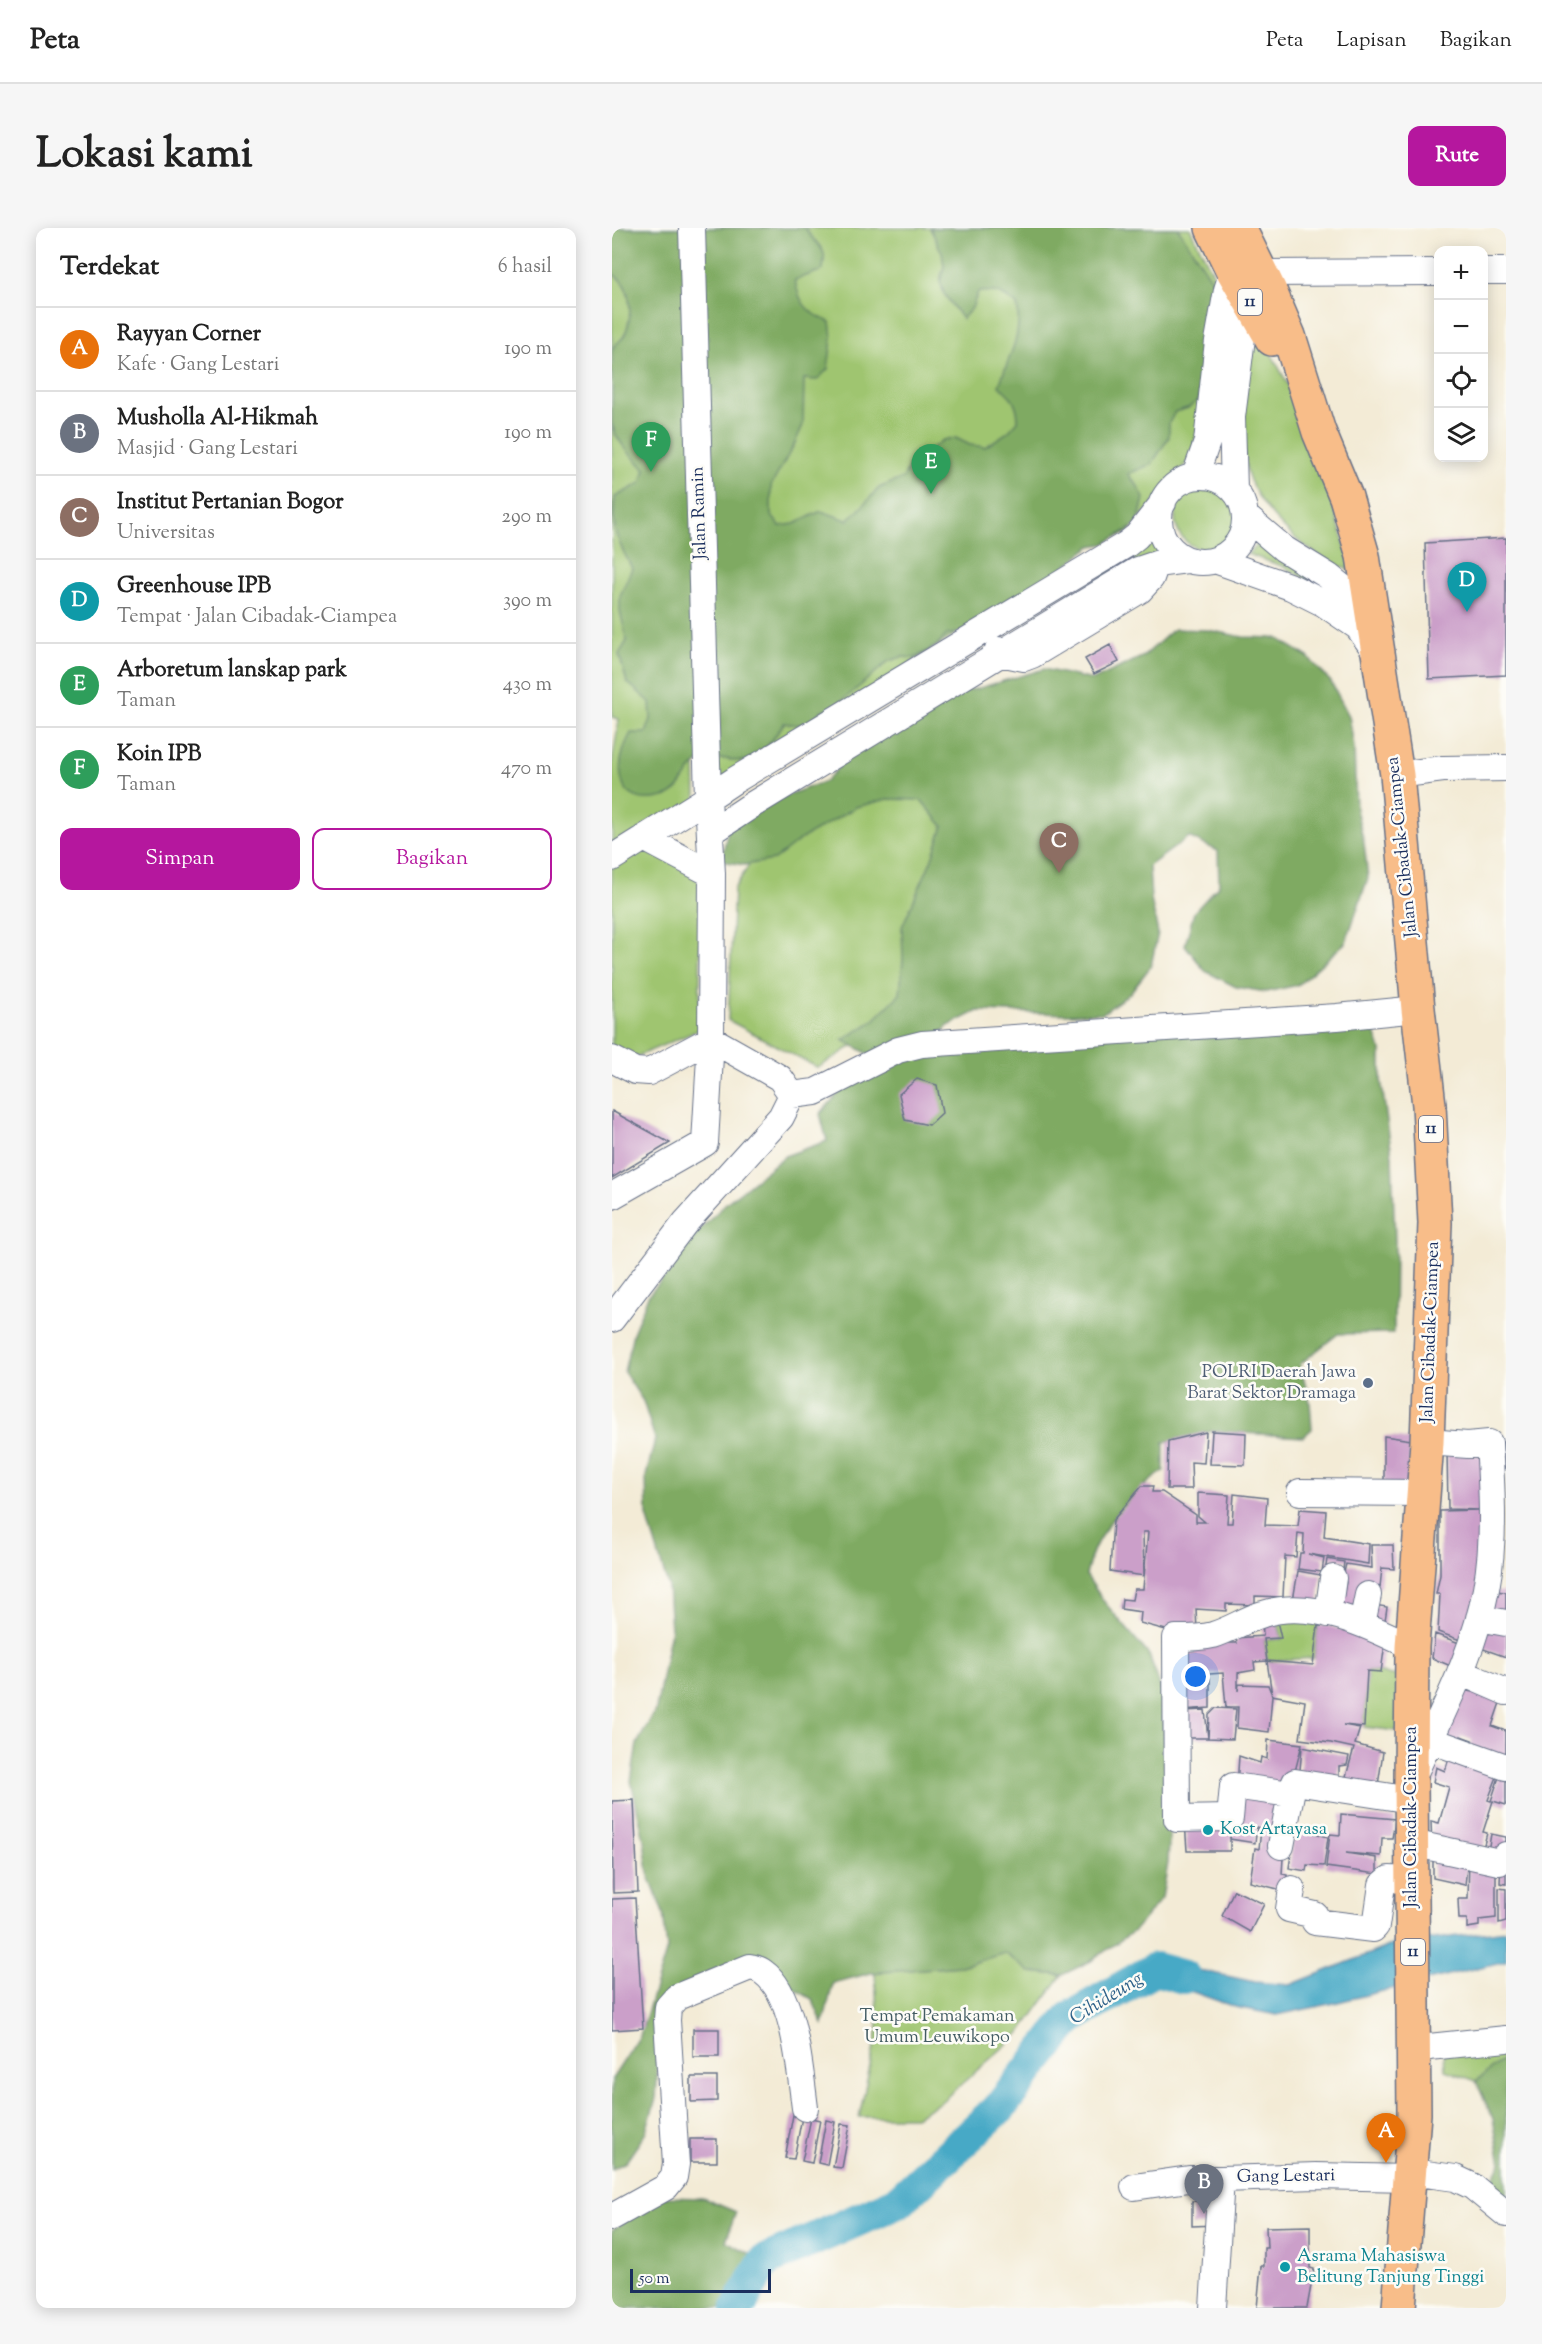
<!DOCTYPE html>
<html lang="id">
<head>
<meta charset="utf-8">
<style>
	body { margin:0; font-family:"Sorts Mill Goudy",serif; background:#f6f6f6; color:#222 }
	.controls { position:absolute; right:18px; top:18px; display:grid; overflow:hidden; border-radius:12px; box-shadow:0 3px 15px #0003 }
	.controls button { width:54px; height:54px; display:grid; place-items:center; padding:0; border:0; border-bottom:2px solid #e0e0e0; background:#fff; color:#222; font:30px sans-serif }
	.scale { position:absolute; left:18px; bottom:15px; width:141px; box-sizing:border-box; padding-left:6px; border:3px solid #1b2f5e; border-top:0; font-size:16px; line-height:21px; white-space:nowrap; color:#1b2f5e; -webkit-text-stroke:4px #fdfcf7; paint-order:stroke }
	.you { position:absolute; left:584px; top:1449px; width:21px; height:21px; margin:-15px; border:4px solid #fff; border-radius:50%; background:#1a73e8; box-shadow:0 0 0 9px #1a73e833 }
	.badge { display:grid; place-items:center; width:39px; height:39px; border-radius:50%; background:#b5179e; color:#fff; font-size:20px; font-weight:700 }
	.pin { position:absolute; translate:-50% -50px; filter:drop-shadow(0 2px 3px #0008) }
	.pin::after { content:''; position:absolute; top:32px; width:21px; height:18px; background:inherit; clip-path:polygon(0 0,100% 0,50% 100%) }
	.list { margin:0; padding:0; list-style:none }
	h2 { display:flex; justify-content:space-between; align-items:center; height:78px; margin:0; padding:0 24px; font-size:26px }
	h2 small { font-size:20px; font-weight:400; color:#767676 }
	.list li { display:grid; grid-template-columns:39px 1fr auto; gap:18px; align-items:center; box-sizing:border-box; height:84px; padding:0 24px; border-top:2px solid #e0e0e0 }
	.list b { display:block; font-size:22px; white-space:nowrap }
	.list p { margin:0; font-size:20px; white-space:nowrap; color:#767676 }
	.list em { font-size:20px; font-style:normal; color:#767676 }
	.actions { display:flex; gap:12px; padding:18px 24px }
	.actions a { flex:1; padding:14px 0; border:2px solid #b5179e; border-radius:12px; text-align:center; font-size:21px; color:#b5179e }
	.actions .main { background:#b5179e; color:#fff }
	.icon { flex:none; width:33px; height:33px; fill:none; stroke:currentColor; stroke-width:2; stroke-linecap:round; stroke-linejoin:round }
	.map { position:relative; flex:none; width:894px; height:2080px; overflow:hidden; border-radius:12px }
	header { display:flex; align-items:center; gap:36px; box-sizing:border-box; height:84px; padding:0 30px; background:#fff; border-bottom:2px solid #e0e0e0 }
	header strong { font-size:28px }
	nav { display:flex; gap:33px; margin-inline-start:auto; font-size:21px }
	.intro { display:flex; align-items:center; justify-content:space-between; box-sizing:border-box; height:144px; padding:0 36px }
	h1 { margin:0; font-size:42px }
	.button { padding:15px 27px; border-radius:12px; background:#b5179e; color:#fff; font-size:21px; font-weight:700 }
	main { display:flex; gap:36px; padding:0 36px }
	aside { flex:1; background:#fff; border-radius:12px; box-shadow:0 3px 15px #0003 }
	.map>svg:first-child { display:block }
	.green { fill:#9fc570; stroke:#5d7a67; stroke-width:1.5 }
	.forest { fill:#7faa62; stroke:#4d6c60; stroke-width:1.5 }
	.water { fill:#46a9c6; stroke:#306c92; stroke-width:1.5 }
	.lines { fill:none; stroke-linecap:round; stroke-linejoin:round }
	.river { stroke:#46a9c6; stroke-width:34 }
	.building { fill:#cb9fc9 }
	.minor-casing { stroke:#677188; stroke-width:28 }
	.highway-casing { stroke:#677188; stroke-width:36 }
	.minor { stroke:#fff; stroke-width:26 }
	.highway { stroke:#f8bd89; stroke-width:33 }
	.service-dot { fill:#5c6f8a; stroke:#fdfcf7; stroke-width:2 }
	.culture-dot { fill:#0f9aa8; stroke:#fdfcf7; stroke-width:2 }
	.labels { text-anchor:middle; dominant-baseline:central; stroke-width:5; stroke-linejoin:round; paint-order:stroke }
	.shield { fill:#fdfcf7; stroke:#5f6c8c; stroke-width:1.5 }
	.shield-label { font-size:16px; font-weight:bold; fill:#1b2f5e }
	.street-label { font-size:18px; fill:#1b2f5e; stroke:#fdfcf7 }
	.service-label { font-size:18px; fill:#4e5e75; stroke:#fdfcf7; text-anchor:end }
	.culture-label { font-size:18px; fill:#0d838f; stroke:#fdfcf7; text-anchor:start }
	.park-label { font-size:18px; fill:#435c63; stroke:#fdfcf7 }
	.water-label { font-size:20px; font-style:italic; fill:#2c6088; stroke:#fdfcf7 }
</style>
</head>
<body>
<header>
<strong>Peta</strong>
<nav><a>Peta</a><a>Lapisan</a><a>Bagikan</a></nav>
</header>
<div class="intro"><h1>Lokasi kami</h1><a class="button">Rute</a></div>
<main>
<aside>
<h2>Terdekat<small>6 hasil</small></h2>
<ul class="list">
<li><span class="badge" style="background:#e8710a">A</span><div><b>Rayyan Corner</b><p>Kafe · Gang Lestari</p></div><em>190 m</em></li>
<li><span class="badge" style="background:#6b7280">B</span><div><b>Musholla Al-Hikmah</b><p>Masjid · Gang Lestari</p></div><em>190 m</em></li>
<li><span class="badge" style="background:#8d6e63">C</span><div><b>Institut Pertanian Bogor</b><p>Universitas</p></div><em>290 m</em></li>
<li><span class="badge" style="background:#0f9aa8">D</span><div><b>Greenhouse IPB</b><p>Tempat · Jalan Cibadak-Ciampea</p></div><em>390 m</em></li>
<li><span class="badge" style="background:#2e9e5b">E</span><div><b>Arboretum lanskap park</b><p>Taman</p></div><em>430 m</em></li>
<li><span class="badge" style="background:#2e9e5b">F</span><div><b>Koin IPB</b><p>Taman</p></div><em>470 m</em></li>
</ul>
<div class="actions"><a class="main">Simpan</a><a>Bagikan</a></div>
</aside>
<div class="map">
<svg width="894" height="2080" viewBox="0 0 894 2080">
	<rect width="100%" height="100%" fill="#fdfcf7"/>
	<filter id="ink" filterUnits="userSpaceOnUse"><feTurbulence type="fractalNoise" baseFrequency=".0167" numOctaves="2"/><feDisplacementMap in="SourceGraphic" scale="12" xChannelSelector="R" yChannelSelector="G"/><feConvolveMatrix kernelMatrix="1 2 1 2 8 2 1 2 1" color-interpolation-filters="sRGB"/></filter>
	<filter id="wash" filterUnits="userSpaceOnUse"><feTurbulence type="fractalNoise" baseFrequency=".008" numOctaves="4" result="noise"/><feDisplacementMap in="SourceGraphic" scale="24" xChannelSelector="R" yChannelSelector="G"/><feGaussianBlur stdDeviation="1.35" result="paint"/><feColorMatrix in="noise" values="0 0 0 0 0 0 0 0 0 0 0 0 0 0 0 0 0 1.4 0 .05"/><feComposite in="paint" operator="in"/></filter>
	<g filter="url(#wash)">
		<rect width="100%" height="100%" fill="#f3ebd6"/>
		<path class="green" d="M0,0H73L84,576L0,623V535L7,491L0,489Z
			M82,0H578L609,61L581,227L516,305L479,318L98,566Z
			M644,105L652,112L696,194L741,344C731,339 720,336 711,330C680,312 637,271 633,233C628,194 635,154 639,115Z
			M563 289a33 33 0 1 1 66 0a33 33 0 1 1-66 0Z
			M541,303L549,324L491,350L488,346Z
			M647,305L731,371L670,338L635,326L644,319Z
			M338,541L314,771L206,840L116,792L122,661L169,585Z
			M32,621L90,647L87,802L12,834L0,826V640Z
			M664,1387L707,1388L702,1430L655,1433L652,1412L670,1411Z
			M755,1443L787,1448L785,1503L752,1499Z
			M393,1725L418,1744L450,1747L409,1804L330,1873L304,1889H247L266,1801L263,1744L349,1738Z
			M894,1818V1829L864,1853L833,1842L832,1825Z"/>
		<path class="forest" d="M0,0H194C197,10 209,15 212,26C213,30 211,38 211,42L183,52C187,76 196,85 218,94L220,110L216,141L205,152L192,151L191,197L183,215L159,258V287L168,298L182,296L209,283L235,292L247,282L267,260L291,250L299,235L331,212L344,210L358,217L373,219L396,204L406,193C406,176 400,168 387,158C396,129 411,108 405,77C390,65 384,62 366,64L360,80L350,91L332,66L328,53L332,38L330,25L318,0H566L598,49L609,61L590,126L587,172L576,180L563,184L557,195V209L540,236L516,246L525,257L532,270L526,296L492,316L479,318L435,352L422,357L413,371L350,404L335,407L324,418L303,430L290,429L277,433L235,469L223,478L209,483L199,494L186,497L172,495C163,509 150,529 133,533C128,534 119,532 114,531C107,531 97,529 91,532C73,540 72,564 52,569C4,582 0,538 19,505H34L39,491L38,474L15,454L7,426L15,413L8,383V368L20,340C4,311 0,304 3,269L29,255L33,241C20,228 5,215 0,196C0,191 0,127 0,122C2,116 9,113 12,108C21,89 21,56 0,46Z
			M562,401L596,402L631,409L665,410L696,429L719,454L737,488L742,518L744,581L752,615L756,650L734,714L686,757L654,764L624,759L593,743L573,717L582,684L607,657L606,623L577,609L537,638L539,671L546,705L539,738L518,765L491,785L458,786L366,783L336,798L323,811L761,798L769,822V851L780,928L783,1013L782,1105L726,1106L688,1136L698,1174L700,1201L691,1209L600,1203L552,1214V1243C525,1261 501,1286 485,1315C479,1325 477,1337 474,1347L493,1375L537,1427L550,1463L558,1593L556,1635L550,1670L523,1702L479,1733L450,1747L418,1744L393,1725L349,1738L259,1745L221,1755L211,1796L200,1771L179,1759L162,1735L132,1728L80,1752L46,1834L44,1871L33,1906L14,1934L0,1941V1851L28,1808L55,1721L51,1685L36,1645L32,1612L19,1553L25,1516L44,1481L59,1402L56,1358L35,1288L34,1248L43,1211L31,1173L12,1144L21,1105L36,1068L61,1039L84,1006L113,976L173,928L215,913L208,886L260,828L231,812L261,793L288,766L291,731L290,699L319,633L331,598L309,572L276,571L244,579L189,611L162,632L132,637L109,633L116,601L170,569L214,553L240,524L330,467L364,461L432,441L481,452L532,428Z
			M894,1829V1970L877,1959L889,1935L881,1891L864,1853Z
			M52,1969L91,1970L124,1984L114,2013L153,2033L118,2080H0V2003L20,1986Z"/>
		<path class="water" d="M894,1702V1733L718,1776L665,1787L623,1779L564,1758L532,1757L524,1739L544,1733L643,1754L678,1757L782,1716Z"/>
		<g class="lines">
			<path class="river" d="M126,2080L153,2033L286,1974L388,1879L458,1790L543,1741L572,1749"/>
		</g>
		<g id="blocks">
			<path class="building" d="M894,310V447L817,451L813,315Z
				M498,417L507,434L482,446L473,431Z
				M305,851L325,857L330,885L317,897L293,892L287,866Z
				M0,883L58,915L0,950Z
				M600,1203L634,1205L633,1237L598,1236Z
				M594,1204L592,1235L579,1234L580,1261H555L556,1213Z
				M772,1208L799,1212L796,1260L772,1259Z
				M891,1214H894V1240H892Z
				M835,1223L872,1228V1356L851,1413L826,1404L828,1366H824L828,1347V1283L868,1282L836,1281Z
				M530,1258H541L540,1264H550L584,1287V1294H593L586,1288V1265L617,1267L615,1295H620L622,1266L655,1270L653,1297L686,1298L688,1281L714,1283L712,1309L757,1316L756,1336L696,1326L712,1330L710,1344L686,1341L688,1325H691L692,1306L686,1305L684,1329L673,1328L671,1369L643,1368V1377L614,1376V1383L584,1381L585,1403L554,1402L528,1395L529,1384L509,1381L510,1371L520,1372L522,1361H531L536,1304H531L532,1348L498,1343L501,1292Z
				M759,1317H781L782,1341L770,1340L768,1359L752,1357L747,1388L720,1384L732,1364L734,1354L730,1353L734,1336L760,1340Z
				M715,1331L732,1334L730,1349L713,1345Z
				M686,1343L709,1347L706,1381L680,1378Z
				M880,1363L894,1364V1392L873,1389Z
				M756,1376L775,1379L772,1399L754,1393Z
				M650,1389H664L669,1410L652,1411L655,1433L701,1437L706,1398H717L773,1415L769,1444L755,1443L752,1499L731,1497L748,1500L743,1516L771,1524L765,1564L731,1559L742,1520L719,1515L688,1511L693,1473L660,1467L655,1433L642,1434L643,1442L626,1445V1463L627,1456L656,1457L660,1467L657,1504L625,1500L626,1479H614L611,1445L569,1448V1415H625L624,1410L651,1408Z
				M870,1394L894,1398V1429L863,1418Z
				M823,1406L850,1416L841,1439L820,1430Z
				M568,1450H598V1480L569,1482Z
				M864,1457L891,1466L880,1498L894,1503V1534L858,1522L860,1512L849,1508L848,1517L830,1513L850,1462L860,1464Z
				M604,1480L624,1481L621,1511L596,1510L597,1487Z
				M593,1482L596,1510H569L571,1483Z
				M656,1512L690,1516L678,1563L625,1558L627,1528L648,1535L649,1529L655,1531Z
				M690,1519L737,1528L735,1537L727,1538V1549L687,1553Z
				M839,1524L888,1541L876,1572L879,1573L889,1543L894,1545V1577L881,1573L871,1604L875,1605L869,1628L820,1618L819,1593L827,1595L837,1559L821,1554L824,1539L833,1543Z
				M623,1561L675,1569L670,1646L675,1647L674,1663L638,1654L643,1620L647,1621L649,1600L645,1599L643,1615L618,1611Z
				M22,1572L26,1664L1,1665L0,1573Z
				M729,1586L783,1591L780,1610H770L769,1628L734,1625L765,1630V1646L714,1639L718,1606L728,1607Z
				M573,1593L618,1594V1623H575Z
				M683,1599L716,1609L712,1638L695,1637L694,1643L677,1640Z
				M879,1606L894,1609V1622L875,1629Z
				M821,1622L856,1630L853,1657L821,1650Z
				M857,1629L884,1634V1690L867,1692V1698L855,1700V1691H847L846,1671H856Z
				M894,1629V1656L888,1655L889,1636Z
				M887,1660L894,1661V1693L887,1695Z
				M622,1662L652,1676L638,1704L610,1688Z
				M23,1670L31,1800L0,1802V1671Z
				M81,1801H107V1829H81Z
				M79,1849H105V1873L79,1874Z
				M181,1887L190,1889L182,1931L173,1930Z
				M199,1890L208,1892L200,1935L190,1933Z
				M214,1892L223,1894L215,1937L206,1935Z
				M229,1896L238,1897L230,1940L221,1939Z
				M78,1911H105V1934H78Z
				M580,1973L605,1974L604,1997L580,1998Z
				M698,1998V2040L702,2041L695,2080H645L649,2038H652V2020H655L654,1999Z"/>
		</g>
	</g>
	<g filter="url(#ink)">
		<use href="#blocks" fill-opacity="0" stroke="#677188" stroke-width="1.5"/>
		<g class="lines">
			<g class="minor-casing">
				<path id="minor" d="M80,0L96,570
					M872,43H894
					M649,45L826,44
					M583,248L595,214L606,113L615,62L621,43L631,35
					M547 291a43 43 0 1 1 86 0a43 43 0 1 1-86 0Z
					M622,262L620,189L635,70L643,67
					M633,288L672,321L716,348L761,384
					M603,332L679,359L711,375L746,399L766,427
					M386,422L388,425L412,430L420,427L528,362L539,350L544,336
					M785,547L831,541L894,540
					M96,570L123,552L515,316L525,308L551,275
					M98,605L140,577L526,342L544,336L575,332
					M32,610L100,646
					M0,630L96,570L100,646L99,811L93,915L0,968
					M0,831L23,843L37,844L99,811
					M180,867L203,864L286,822L310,816L725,789L806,781
					M0,1091L73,995L169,889L180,867L168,850L99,811
					M688,1264L812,1265
					M716,1386L721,1350
					M867,1390L894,1395
					M750,1396L756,1367
					M848,1444L894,1464
					M818,1512L894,1539
					M801,1549C828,1488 862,1427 874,1361C883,1314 880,1263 877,1215L856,1217L815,1214
					M799,1572L683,1554L679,1566L621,1558L618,1590L565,1591L564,1410C576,1410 589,1410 601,1407C618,1402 634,1391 651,1386C700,1370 758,1398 800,1419
					M800,1615L887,1634L894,1627
					M669,1618L679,1566
					M680,1661L677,1681L703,1687V1694L761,1701L764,1698L770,1657L777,1651L801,1652
					M802,1824L817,1819L894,1811
					M522,1959L577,1951H609
					M0,1989L54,1959L62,1949L64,1936L55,1792L56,1779L65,1769L138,1739C142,1740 148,1741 151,1744C183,1766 188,1844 193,1880
					M601,2080L609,1951L704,1948L797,1950L814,1946L843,1950L860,1958L894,1986"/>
			</g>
			<g class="highway-casing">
				<path id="highway" d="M600,0L621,43L660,111
					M627,0L657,61L677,108L707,204L734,269L751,328L785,547L806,781L817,877L823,995L815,1214L800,1419L799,1554L802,1886L787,2080"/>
			</g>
			<use href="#minor" class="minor"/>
			<use href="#highway" class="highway"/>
		</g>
	</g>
	<circle class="service-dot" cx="756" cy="1155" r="6"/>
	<g class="culture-dot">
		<circle cx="596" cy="1602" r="6"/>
		<circle cx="673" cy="2039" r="6"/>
	</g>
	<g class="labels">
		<g class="shield">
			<rect x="626" y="61" width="24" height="26" rx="4.5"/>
			<rect x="807" y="888" width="24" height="26" rx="4.5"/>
			<rect x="789" y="1711" width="24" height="26" rx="4.5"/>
		</g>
		<g class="shield-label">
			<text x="638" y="74">11</text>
			<text x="819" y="901">11</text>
			<text x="801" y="1724">11</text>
		</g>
		<g class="street-label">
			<text transform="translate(88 285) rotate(-92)">Jalan Ramin</text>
			<text transform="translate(791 619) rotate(-96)">Jalan Cibadak-Ciampea</text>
			<text transform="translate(819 1104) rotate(-88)">Jalan Cibadak-Ciampea</text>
			<text transform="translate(800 1589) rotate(-90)">Jalan Cibadak-Ciampea</text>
			<text transform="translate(674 1949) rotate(-1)">Gang Lestari</text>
		</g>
		<g class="service-label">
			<text x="744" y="1145">POLRI Daerah Jawa<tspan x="744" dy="21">Barat Sektor Dramaga</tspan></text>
		</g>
		<g class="culture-label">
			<text x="608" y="1602">Kost Artayasa</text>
			<text x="685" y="2029">Asrama Mahasiswa<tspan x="685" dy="21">Belitung Tanjung Tinggi</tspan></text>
		</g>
		<g class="park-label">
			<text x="325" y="1789">Tempat Pemakaman<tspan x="325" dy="21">Umum Leuwikopo</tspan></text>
		</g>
		<g class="water-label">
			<text transform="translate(495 1771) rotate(-32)">Cihideung</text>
		</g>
	</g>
</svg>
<div class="controls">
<button>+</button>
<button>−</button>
<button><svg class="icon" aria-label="locate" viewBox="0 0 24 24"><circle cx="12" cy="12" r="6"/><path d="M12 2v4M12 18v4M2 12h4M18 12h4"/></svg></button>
<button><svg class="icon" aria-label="layers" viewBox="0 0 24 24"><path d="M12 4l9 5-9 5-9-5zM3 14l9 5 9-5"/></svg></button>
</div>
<div class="scale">50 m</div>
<div class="you"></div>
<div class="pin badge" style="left:774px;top:1935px;background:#e8710a">A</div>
<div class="pin badge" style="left:592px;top:1986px;background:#6b7280">B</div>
<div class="pin badge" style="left:447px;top:645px;background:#8d6e63">C</div>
<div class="pin badge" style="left:855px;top:384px;background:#0f9aa8">D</div>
<div class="pin badge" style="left:319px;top:266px;background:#2e9e5b">E</div>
<div class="pin badge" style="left:39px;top:244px;background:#2e9e5b">F</div>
</div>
</main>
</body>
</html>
